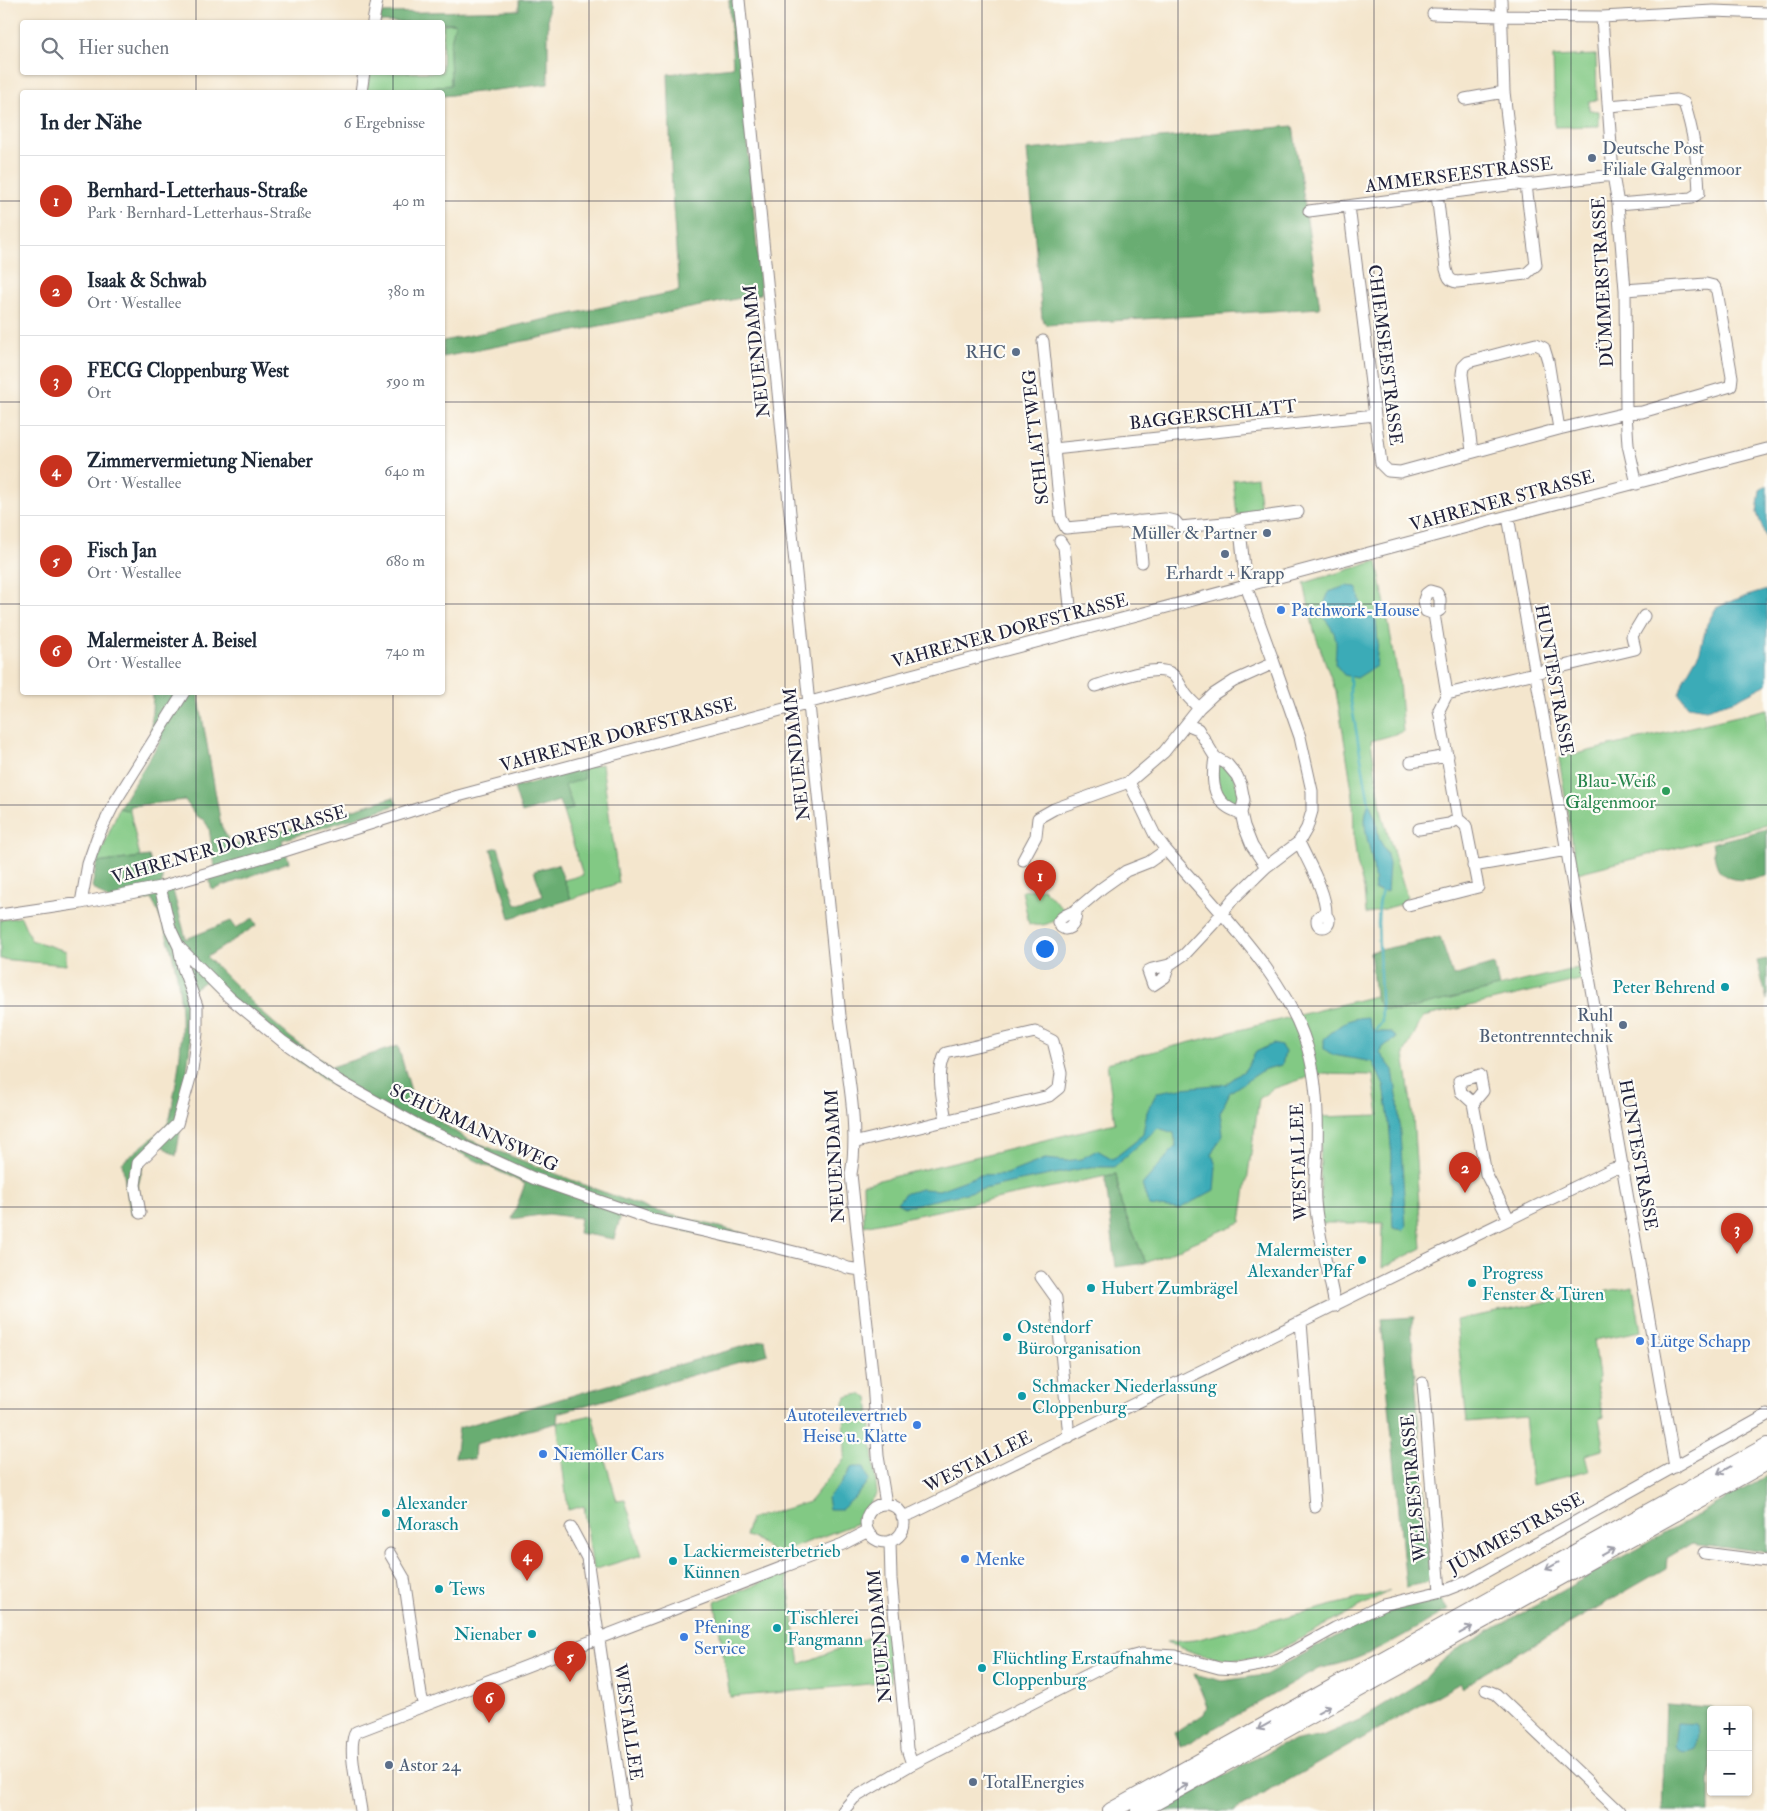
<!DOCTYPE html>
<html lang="de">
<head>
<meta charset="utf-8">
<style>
	body { margin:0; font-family:"IM FELL Double Pica",serif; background:#f2f2f3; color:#1f2937 }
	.controls { position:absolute; right:15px; bottom:15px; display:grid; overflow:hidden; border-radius:5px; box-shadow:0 1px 4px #0004 }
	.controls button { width:45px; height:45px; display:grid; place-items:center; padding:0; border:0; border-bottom:1px solid #e0e1e3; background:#fff; color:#1f2937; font:25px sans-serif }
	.you { position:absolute; left:1044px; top:948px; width:18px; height:18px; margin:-12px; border:4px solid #fff; border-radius:50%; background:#1a73e8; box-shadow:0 0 0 8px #1a73e833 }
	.badge { display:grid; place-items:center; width:32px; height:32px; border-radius:50%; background:#c8321e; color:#fff; font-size:16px; font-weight:700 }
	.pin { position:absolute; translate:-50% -41px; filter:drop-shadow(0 1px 2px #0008) }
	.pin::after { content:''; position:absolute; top:26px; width:18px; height:15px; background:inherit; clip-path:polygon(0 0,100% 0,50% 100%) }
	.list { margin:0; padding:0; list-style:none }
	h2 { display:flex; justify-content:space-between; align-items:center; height:65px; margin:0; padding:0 20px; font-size:21px }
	h2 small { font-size:16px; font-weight:400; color:#747a83 }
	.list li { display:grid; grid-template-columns:32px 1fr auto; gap:15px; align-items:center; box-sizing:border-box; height:90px; padding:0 20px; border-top:1px solid #e0e1e3 }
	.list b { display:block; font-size:19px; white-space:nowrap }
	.list p { margin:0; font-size:16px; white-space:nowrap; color:#747a83 }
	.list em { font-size:16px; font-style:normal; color:#747a83 }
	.icon { flex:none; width:28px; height:28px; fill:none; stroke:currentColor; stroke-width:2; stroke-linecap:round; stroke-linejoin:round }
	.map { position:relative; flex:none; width:1767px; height:1811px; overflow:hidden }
	.search { position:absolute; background:#fff; box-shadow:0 1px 4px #0004; left:20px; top:20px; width:425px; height:55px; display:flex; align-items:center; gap:12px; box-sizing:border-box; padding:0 18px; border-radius:5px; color:#747a83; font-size:19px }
	.panel { position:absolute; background:#fff; box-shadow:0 1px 4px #0004; left:20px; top:90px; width:425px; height:605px; border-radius:5px }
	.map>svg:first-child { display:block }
	.green { fill:#82c984; stroke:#527660; fill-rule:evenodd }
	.forest { fill:#69ad72; stroke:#466856 }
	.water { fill:#3aabb7; stroke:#2e6679 }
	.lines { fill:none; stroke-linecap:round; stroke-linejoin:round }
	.stream { stroke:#3aabb7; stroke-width:2.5 }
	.minor-casing { stroke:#8b8484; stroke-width:13 }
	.highway-casing { stroke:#8b8484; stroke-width:18 }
	.minor { stroke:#fff; stroke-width:11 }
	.highway { stroke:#fff; stroke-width:16 }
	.oneway { stroke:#9c9ca7 }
	.grid { fill:none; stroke:#22223b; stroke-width:1; stroke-opacity:0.55 }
	.service-dot { fill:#5c6f8a; stroke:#fdfcf7; stroke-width:2 }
	.shop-dot { fill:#3f7fe0; stroke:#fdfcf7; stroke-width:2 }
	.leisure-dot { fill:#2e9e5b; stroke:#fdfcf7; stroke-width:2 }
	.culture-dot { fill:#0f9aa8; stroke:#fdfcf7; stroke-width:2 }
	.labels { text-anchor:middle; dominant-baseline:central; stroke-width:4.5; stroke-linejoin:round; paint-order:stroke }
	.service-label { font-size:18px; fill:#4e5e75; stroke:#fdfcf7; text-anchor:start }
	.street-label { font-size:18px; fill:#22223b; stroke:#fdfcf7 }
	.shop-label { font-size:18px; fill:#366cbe; stroke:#fdfcf7; text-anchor:start }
	.leisure-label { font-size:18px; fill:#27864d; stroke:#fdfcf7; text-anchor:end }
	.culture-label { font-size:18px; fill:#0d838f; stroke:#fdfcf7; text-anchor:start }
</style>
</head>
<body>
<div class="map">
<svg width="1767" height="1811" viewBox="0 0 1767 1811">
	<rect width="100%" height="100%" fill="#fdfcf7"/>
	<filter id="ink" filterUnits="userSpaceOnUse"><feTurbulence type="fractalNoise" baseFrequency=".02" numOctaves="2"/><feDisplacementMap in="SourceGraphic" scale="10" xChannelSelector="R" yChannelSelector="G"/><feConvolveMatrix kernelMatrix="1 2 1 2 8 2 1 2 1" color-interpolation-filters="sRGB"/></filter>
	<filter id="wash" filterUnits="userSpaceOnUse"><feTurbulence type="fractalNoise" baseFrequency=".0096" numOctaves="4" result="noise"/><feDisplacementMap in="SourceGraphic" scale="20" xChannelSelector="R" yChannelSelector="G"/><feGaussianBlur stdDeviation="1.12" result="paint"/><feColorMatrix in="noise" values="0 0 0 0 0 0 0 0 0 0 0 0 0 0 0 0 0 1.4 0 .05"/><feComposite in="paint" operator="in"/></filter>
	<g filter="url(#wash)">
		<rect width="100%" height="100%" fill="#f4e6cd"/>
		<path class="green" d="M456,23L450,47L451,85L396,92H366L370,73L442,72L443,24Z
			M1596,55L1597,100L1589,101V110L1599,111V126L1555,127L1553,57Z
			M1257,477L1261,512L1237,515L1233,480Z
			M1377,561L1399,681L1403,732L1371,741L1382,814L1407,897L1402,904L1366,914L1364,889L1357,863L1354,838L1353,796L1342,726L1336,692L1314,631L1304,583Z
			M1767,709V825L1577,873L1559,758Z
			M1216,761L1233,774L1241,801L1237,810L1218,791Z
			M602,764L619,883L571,899L564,880L583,875L563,812L573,808L565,785L583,768Z
			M119,808L130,811L140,857L97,863Z
			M1043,888L1065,911C1054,922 1045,928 1029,924L1022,891Z
			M21,917L31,940L66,951V965L0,959V920Z
			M1582,967L1584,979L1423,1017L1404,1054L1413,1117L1422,1248L1382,1268L1383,1223H1321L1320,1207L1321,1117L1379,1115L1373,1075L1318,1074L1272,1089L1259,1099L1241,1222L1146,1263L1121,1204L1116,1174L864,1226L863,1184L1115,1123L1107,1063L1375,996L1382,1009L1397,1011Z
			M1633,1286L1641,1331L1594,1340L1599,1376L1596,1383L1604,1417L1599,1419L1603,1440L1602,1450L1585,1455L1589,1471L1532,1485L1525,1417L1467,1422L1456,1320Z
			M860,1394L868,1397L877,1494L865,1509L860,1522L774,1555L773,1552L754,1538L745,1536L750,1519L809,1502L845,1458L844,1403L846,1397ZM852,1467L859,1491L855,1497L827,1498L841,1484Z
			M592,1415L617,1501L625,1500L642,1555L593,1570L584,1506L568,1510L557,1423Z
			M786,1572L800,1664L887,1630L891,1682L730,1697L715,1602Z
			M1389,1591L1294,1642L1263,1657L1231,1660L1197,1654L1166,1642L1195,1640Z"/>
		<path class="forest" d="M519,0H548V84L443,96L442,92H396L451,85L450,47L455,23L380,22L381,13L519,10Z
			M729,0H735L761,294L443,357V341L679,291L672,193L668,74L733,67Z
			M1293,126L1320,308L1046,325L1042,318L1027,150Z
			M153,692L198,693L221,825L231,846L394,797L397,805L282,840L289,862L212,890L209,879L216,875L209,828L204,820L196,816L185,800L130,806V811L119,808L162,738L151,731Z
			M583,768L584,779L565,785L573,808L563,812L559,801L522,813L514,788Z
			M1767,829V876C1750,879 1726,886 1717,866C1714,859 1714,850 1712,843Z
			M498,847L516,905L543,896L534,871L558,864L571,899L510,918L491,849Z
			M149,856L154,874L162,873V884L172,887L186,939L231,921L236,928L253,918L257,925L207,957L266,1016L290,1037L331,1067L398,1046L415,1105L465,1138L587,1186L652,1210L747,1234L743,1245L621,1215L614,1239L578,1233L580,1218L548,1214L512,1219L525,1184L427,1137L334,1087L278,1046L284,1042L262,1022L256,1028L205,981L189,992L194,1008L181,1126L176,1156L161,1145L143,1165L138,1186L142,1210L131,1215L122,1163C129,1156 165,1129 168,1123C172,1113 173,1099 175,1089C188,1021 181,961 152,899L125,904L111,902L92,887L97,863Z
			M1440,937L1453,976L1494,964L1499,987L1413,1008L1397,1011L1382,1009L1375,996L1370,952Z
			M1767,959V1000L1757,961Z
			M1116,1174L1121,1204L1146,1263L1116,1267L1105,1176Z
			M1414,1317L1411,1326L1431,1579L1425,1583L1406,1587L1381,1319Z
			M765,1340L768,1354L558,1413L557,1423L475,1444L474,1460L455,1457L459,1428Z
			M1767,1476V1553L1692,1543L1667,1558L1666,1568L1484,1673L1463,1688L1460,1683L1234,1811H1159L1282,1744L1322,1736L1359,1720L1424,1680L1437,1665L1456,1650Z
			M1441,1600L1448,1610C1408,1632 1365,1662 1320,1668L1181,1747L1175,1733L1204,1714L1207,1706L1194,1674L1222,1681L1265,1675L1366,1620L1399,1606Z
			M1666,1704L1711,1707L1710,1811H1662Z"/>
		<path class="water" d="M1767,485V541L1757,513L1760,490Z
			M1346,586L1356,587L1359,594L1361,605L1376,620L1378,642L1376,666L1357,678L1344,675L1335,664C1336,640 1340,636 1322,616L1323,607L1329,592Z
			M1767,590V684L1736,700L1706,709L1688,706L1679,694L1684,679L1700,651L1707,624L1716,608L1734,600Z
			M1369,802L1376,820L1379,839L1386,851L1389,864L1387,892L1375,890C1374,879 1374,867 1371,855C1367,836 1361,822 1369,802Z
			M1367,1017L1374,1032H1391L1395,1035L1396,1039L1382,1047L1380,1053L1393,1070L1398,1102L1406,1227L1403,1230L1393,1228L1391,1178L1392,1158L1388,1112L1384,1086L1373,1062L1333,1055L1324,1049V1039C1339,1026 1346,1018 1367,1017Z
			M1273,1044L1281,1046L1285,1052L1282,1065L1265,1069L1230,1092L1220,1113L1223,1134L1212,1154L1216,1166L1214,1190L1179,1209L1149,1206L1142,1185L1176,1146L1174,1133L1158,1128L1114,1167H1090L1010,1183L904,1207L897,1203L904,1194L921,1189L939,1190L980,1175L1007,1174L1045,1159L1066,1161L1081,1159L1097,1150L1113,1159L1136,1141L1143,1133L1147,1112L1157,1092L1182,1088L1226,1084L1245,1070L1256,1052Z
			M852,1467H864L869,1480L855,1497L842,1509H829L827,1498L841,1484Z
			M1677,1723L1695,1724L1698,1733L1696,1749C1689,1752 1680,1754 1674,1747Z"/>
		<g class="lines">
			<path class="stream" d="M1350,677V696L1369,803
				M1374,1032L1382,1022L1378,923L1379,905L1382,890"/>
		</g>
	</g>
	<g filter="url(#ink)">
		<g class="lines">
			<g class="minor-casing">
				<path id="minor" d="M739,0L840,1016C846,1065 860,1126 851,1174L873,1382L878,1456L886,1504
					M1501,0L1504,92L1515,184
					M1433,14L1501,16L1602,17L1713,11L1767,13
					M1602,17L1613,175L1618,204L1625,290L1626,413L1628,445L1637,484
					M373,22L377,0
					M361,92L364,72
					M1465,99L1504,92
					M1609,106L1676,100L1684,103C1693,130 1698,165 1699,193L1691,198L1618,204
					M1437,194L1446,269C1448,276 1449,281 1457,282L1526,274L1536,265L1526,185
					M1349,206L1381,464L1388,471L1400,472L1559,429L1626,413L1642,412L1731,386L1732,377L1717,291L1714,286L1706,284L1625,290
					M1309,211L1515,184L1526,185L1613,175
					M1043,341L1061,518L1066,528L1165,519L1175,521L1180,527L1235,522L1239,520L1246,586L1274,663L1234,681L1214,694L1199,708L1164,752L1129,782L1155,835L1166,850C1216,909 1292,980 1310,1057C1317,1086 1318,1118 1317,1148C1316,1165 1314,1183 1315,1201C1318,1236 1329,1271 1335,1306
					M1054,449L1375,415
					M1472,451L1462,374L1463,367L1468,362L1536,344L1544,348L1548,361L1559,429
					M1508,516L1675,1467
					M1239,520L1298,512
					M1138,521L1142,562
					M1060,541L1064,547L1070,606
					M1095,686C1112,681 1156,663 1172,674C1178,679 1181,687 1185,693C1189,699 1194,703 1199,708
					M1447,694L1635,649L1632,636L1644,616
					M1186,724L1198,729L1215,757L1227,764L1237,776L1241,785L1244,800L1241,813L1244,826L1252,846L1266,867
					M1215,757C1211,782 1212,805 1241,813
					M1411,762L1448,756
					M1419,829L1449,824L1458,819
					M1299,842C1308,862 1327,893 1326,915
					M1023,860L1036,836L1038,818L1054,809L1129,782
					M1473,866L1567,850
					M160,887L170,928L179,947L229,997L282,1041L339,1081L421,1127L533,1178L654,1220L766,1245L827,1260L848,1268L861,1270
					M81,903L88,864L97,838L115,802L184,692
					M1408,905L1478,887L1466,826L1458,819L1439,710L1447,694L1434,614L1440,610V599L1437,593L1430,591L1426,594L1424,600L1426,611L1434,614
					M1076,910C1076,918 1075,928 1065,929L1061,927L1058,922C1063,914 1069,915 1076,910L1102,888L1126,871L1149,862L1166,850
					M1317 921a6 6 0 1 1 12 0a6 6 0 1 1-12 0Z
					M0,915L81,903L160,887L281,852L458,796L1508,516L1767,449
					M1169,965L1165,977L1153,985L1148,971L1152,969L1169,965L1185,954L1213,924L1233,899L1266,867L1299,842L1307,828L1312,811V791L1300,737L1274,663
					M1473,1103L1483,1091L1480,1075L1459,1081L1461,1092L1473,1103L1486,1174L1509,1219
					M854,1142H857L1049,1096L1059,1088L1061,1073L1053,1041L1035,1032L946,1053C935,1073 943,1099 946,1121
					M140,1213L135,1185L138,1163L177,1124L192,1071L197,1033V1006L183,968L179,947
					M1041,1277L1056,1298L1069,1437
					M1301,1322L1315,1507
					M1423,1383L1440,1591
					M866 1523a19 19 0 1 1 38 0a19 19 0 1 1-38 0Z
					M902,1517L913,1513C1146,1400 1378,1282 1612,1169L1623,1166
					M571,1528L587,1558L624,1811
					M890,1541L891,1579L905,1725L907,1749L912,1764
					M1704,1553L1767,1561
					M390,1554L404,1578L421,1695L424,1706
					M1486,1690L1496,1694L1619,1811
					M361,1811C359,1793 346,1746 356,1732L843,1544L868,1531
					M843,1811L854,1798L912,1764L1115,1661L1141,1654L1175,1656L1219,1668L1237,1669L1260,1665L1279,1659L1335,1628L1383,1605L1446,1590L1469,1581L1767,1415"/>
			</g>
			<g class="highway-casing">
				<path id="highway" d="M1111,1811L1767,1446
					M1139,1811L1767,1462"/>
			</g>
			<use href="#minor" class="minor"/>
			<use href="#highway" class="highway"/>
		</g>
		<defs><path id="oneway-shaft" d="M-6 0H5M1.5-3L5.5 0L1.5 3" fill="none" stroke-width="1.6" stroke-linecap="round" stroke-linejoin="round" transform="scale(1.25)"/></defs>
		<g class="oneway">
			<use href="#oneway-shaft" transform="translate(1724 1470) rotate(151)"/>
			<use href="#oneway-shaft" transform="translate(1608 1552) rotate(-29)"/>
			<use href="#oneway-shaft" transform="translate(1552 1566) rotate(151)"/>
			<use href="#oneway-shaft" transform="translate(1466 1630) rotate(-29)"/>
			<use href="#oneway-shaft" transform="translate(1324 1709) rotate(-29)"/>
			<use href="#oneway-shaft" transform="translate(1264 1726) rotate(151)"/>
			<use href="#oneway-shaft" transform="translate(1182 1788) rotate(-29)"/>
		</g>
	</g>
	<path class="grid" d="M196,0V22M393,0V22M589,0V1811M785,0V1811M982,0V1811M1178,0V1811M1374,0V1811M1571,0V1811M196,72V92M393,72V92M0,201H22M442,201H1767M0,402H22M442,402H1767M0,604H22M442,604H1767M196,692V1811M393,692V1811M0,805H1767M0,1006H1767M0,1207H1767M0,1409H1767M0,1610H1767"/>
	<g class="service-dot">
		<circle cx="1592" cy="158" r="5"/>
		<circle cx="1016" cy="352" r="5"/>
		<circle cx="1267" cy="533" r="5"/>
		<circle cx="1225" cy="554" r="5"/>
		<circle cx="1623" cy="1025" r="5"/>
		<circle cx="389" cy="1765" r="5"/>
		<circle cx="973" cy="1782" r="5"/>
	</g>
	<g class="shop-dot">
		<circle cx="1281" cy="610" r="5"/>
		<circle cx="1640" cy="1341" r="5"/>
		<circle cx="917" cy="1425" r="5"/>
		<circle cx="543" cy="1454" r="5"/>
		<circle cx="965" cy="1559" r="5"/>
		<circle cx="684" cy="1637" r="5"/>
	</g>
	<circle class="leisure-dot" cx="1666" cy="791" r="5"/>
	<g class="culture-dot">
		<circle cx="1725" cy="987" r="5"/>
		<circle cx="1362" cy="1260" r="5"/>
		<circle cx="1472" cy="1283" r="5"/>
		<circle cx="1091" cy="1288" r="5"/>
		<circle cx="1007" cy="1337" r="5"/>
		<circle cx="1022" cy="1396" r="5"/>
		<circle cx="386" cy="1513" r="5"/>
		<circle cx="673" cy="1561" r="5"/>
		<circle cx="439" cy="1589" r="5"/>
		<circle cx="777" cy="1628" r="5"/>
		<circle cx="532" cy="1634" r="5"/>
		<circle cx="982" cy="1668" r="5"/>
	</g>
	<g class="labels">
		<g class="service-label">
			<text x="1602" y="148">Deutsche Post<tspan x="1602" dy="21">Filiale Galgenmoor</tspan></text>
			<text x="1006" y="352" text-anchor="end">RHC</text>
			<text x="1257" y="533" text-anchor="end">Müller &amp; Partner</text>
			<text x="1225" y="573" text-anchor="middle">Erhardt + Krapp</text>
			<text x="1613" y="1015" text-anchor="end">Ruhl<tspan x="1613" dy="21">Betontrenntechnik</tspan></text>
			<text x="399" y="1765">Astor 24</text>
			<text x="983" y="1782">TotalEnergies</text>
		</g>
		<g class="street-label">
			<text transform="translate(1459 175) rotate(-7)">AMMERSEESTRASSE</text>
			<text transform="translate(1603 282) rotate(-93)">DÜMMERSTRASSE</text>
			<text transform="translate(757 351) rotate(-96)">NEUENDAMM</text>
			<text transform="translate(1385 355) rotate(83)">CHIEMSEESTRASSE</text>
			<text transform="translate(1213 415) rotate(-6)">BAGGERSCHLATT</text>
			<text transform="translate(1036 437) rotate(-96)">SCHLATTWEG</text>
			<text transform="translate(1502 501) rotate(-15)">VAHRENER STRASSE</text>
			<text transform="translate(1010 631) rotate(-15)">VAHRENER DORFSTRASSE</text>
			<text transform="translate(1554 680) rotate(80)">HUNTESTRASSE</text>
			<text transform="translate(618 735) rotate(-15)">VAHRENER DORFSTRASSE</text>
			<text transform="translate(797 754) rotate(-96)">NEUENDAMM</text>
			<text transform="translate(229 845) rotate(-16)">VAHRENER DORFSTRASSE</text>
			<text transform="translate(474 1128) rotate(25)">SCHÜRMANNSWEG</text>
			<text transform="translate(1638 1155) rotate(80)">HUNTESTRASSE</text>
			<text transform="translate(835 1156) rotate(-93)">NEUENDAMM</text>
			<text transform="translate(1299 1162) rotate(-92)">WESTALLEE</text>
			<text transform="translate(978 1462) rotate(-26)">WESTALLEE</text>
			<text transform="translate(1414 1488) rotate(-95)">WELSESTRASSE</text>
			<text transform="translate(1516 1533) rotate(-28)">JÜMMESTRASSE</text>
			<text transform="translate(880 1636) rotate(-95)">NEUENDAMM</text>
			<text transform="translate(628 1722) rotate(82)">WESTALLEE</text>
		</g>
		<g class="shop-label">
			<text x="1291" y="610">Patchwork-House</text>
			<text x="1650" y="1341">Lütge Schapp</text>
			<text x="907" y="1415" text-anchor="end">Autoteilevertrieb<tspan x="907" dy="21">Heise u. Klatte</tspan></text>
			<text x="553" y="1454">Niemöller Cars</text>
			<text x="975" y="1559">Menke</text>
			<text x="694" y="1627">Pfening<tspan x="694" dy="21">Service</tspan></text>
		</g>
		<g class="leisure-label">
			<text x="1656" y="781">Blau-Weiß<tspan x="1656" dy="21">Galgenmoor</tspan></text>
		</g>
		<g class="culture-label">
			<text x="1715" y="987" text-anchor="end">Peter Behrend</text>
			<text x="1352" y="1250" text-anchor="end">Malermeister<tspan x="1352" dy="21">Alexander Pfaf</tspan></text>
			<text x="1482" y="1273">Progress<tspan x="1482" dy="21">Fenster &amp; Türen</tspan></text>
			<text x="1101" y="1288">Hubert Zumbrägel</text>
			<text x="1017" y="1327">Ostendorf<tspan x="1017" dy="21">Büroorganisation</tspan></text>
			<text x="1032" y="1386">Schmacker Niederlassung<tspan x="1032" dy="21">Cloppenburg</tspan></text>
			<text x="396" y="1503">Alexander<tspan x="396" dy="21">Morasch</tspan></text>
			<text x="683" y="1551">Lackiermeisterbetrieb<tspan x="683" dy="21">Künnen</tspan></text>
			<text x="449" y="1589">Tews</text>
			<text x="787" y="1618">Tischlerei<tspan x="787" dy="21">Fangmann</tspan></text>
			<text x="522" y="1634" text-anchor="end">Nienaber</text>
			<text x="992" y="1658">Flüchtling Erstaufnahme<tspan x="992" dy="21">Cloppenburg</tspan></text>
		</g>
	</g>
</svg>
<div class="controls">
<button>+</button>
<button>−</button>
</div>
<div class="you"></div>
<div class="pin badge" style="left:1040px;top:901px">1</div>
<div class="pin badge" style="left:1465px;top:1193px">2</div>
<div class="pin badge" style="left:1737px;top:1254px">3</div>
<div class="pin badge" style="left:527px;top:1581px">4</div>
<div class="pin badge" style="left:570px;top:1682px">5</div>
<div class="pin badge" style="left:489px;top:1723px">6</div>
<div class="search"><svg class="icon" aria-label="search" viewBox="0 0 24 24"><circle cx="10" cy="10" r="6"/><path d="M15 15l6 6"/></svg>Hier suchen</div>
<section class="panel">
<h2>In der Nähe<small>6 Ergebnisse</small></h2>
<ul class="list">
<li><span class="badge">1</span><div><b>Bernhard-Letterhaus-Straße</b><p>Park · Bernhard-Letterhaus-Straße</p></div><em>40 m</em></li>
<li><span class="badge">2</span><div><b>Isaak &amp; Schwab</b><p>Ort · Westallee</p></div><em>380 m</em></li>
<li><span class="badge">3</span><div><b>FECG Cloppenburg West</b><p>Ort</p></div><em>590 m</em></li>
<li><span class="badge">4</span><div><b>Zimmervermietung Nienaber</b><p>Ort · Westallee</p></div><em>640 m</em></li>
<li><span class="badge">5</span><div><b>Fisch Jan</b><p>Ort · Westallee</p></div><em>680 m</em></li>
<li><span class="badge">6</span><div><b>Malermeister A. Beisel</b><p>Ort · Westallee</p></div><em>740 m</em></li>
</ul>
</section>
</div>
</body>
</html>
